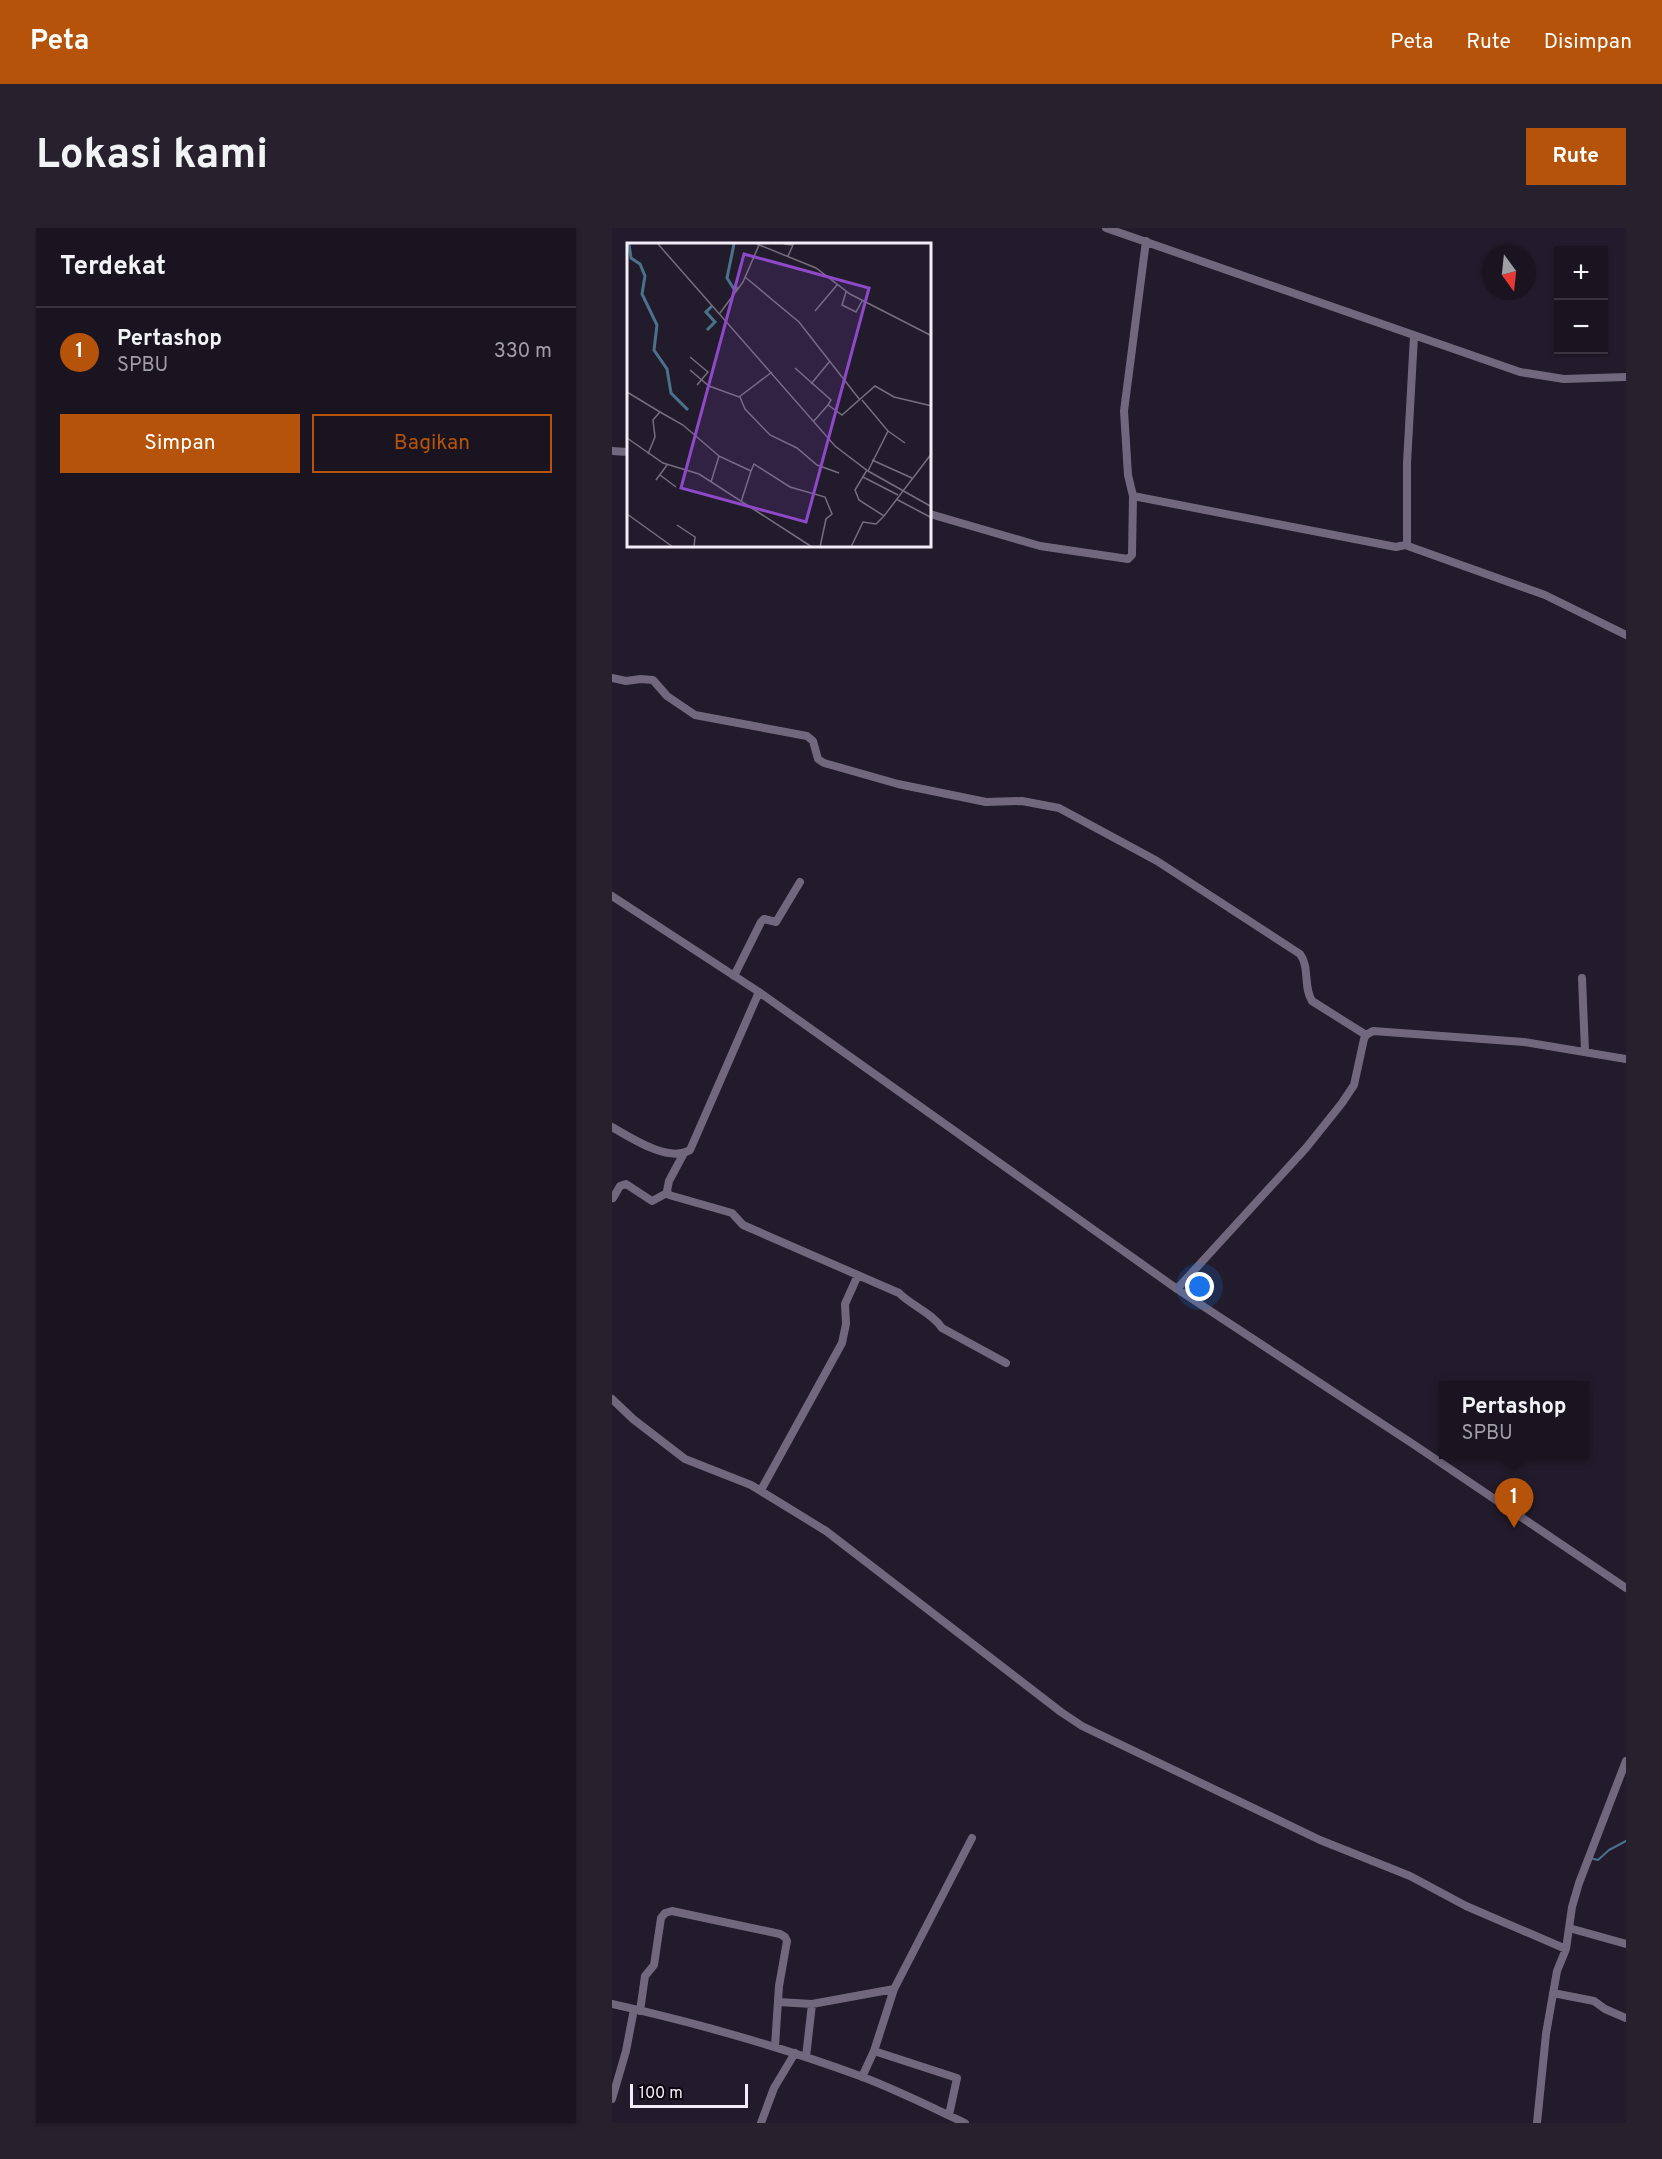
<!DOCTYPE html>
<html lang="id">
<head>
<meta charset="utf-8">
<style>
	body { margin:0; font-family:Overpass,sans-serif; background:#27212d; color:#f1f3f6 }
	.controls { position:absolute; right:18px; top:18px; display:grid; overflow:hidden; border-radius:0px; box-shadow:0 2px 4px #0004 }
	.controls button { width:54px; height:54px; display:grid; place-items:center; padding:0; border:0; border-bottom:2px solid #38333e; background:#1a1420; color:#f1f3f6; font:30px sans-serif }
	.compass { position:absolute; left:870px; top:18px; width:54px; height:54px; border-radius:50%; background:#1a1420; box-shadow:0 2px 4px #0004; rotate:165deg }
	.scale { position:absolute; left:18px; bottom:15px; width:118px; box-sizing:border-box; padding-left:6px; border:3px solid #f2edf9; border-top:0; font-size:16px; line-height:21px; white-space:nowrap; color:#f2edf9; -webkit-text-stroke:4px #0a070e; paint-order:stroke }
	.you { position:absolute; left:588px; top:1059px; width:21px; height:21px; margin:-15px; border:4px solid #fff; border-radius:50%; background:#1a73e8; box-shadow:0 0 0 9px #1a73e833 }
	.badge { display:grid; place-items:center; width:39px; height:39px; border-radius:50%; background:#b45309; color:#fff; font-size:20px; font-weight:700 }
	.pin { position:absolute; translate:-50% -50px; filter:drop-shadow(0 2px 3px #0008) }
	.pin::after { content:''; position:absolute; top:32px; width:21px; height:18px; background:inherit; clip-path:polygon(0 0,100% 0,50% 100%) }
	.popup { position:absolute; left:827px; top:1153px; width:150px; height:78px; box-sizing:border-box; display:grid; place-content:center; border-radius:0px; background:#1a1420; filter:drop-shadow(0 2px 4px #0005); font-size:20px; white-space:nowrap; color:#9f9ea5 }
	.popup b { font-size:22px; color:#f1f3f6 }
	.popup::after { content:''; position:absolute; left:50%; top:100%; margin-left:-12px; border:12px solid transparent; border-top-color:#1a1420 }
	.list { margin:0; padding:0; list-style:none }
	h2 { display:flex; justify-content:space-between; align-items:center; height:78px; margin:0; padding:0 24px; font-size:26px }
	h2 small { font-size:20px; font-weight:400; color:#9f9ea5 }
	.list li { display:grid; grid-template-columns:39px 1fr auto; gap:18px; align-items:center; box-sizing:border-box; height:90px; padding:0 24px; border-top:2px solid #38333e }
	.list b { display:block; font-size:22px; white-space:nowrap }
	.list p { margin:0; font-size:20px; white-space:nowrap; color:#9f9ea5 }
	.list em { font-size:20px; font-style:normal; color:#9f9ea5 }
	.actions { display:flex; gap:12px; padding:18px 24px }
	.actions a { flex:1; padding:14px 0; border:2px solid #b45309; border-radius:0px; text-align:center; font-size:21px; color:#b45309 }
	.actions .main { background:#b45309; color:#fff }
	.map { position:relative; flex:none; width:1014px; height:1895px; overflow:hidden; border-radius:0px }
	header { display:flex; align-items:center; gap:36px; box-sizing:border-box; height:84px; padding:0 30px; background:#b45309; color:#fff }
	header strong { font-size:28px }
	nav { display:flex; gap:33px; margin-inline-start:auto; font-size:21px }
	.intro { display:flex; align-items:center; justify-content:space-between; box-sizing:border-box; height:144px; padding:0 36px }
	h1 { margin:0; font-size:42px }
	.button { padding:15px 27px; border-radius:0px; background:#b45309; color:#fff; font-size:21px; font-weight:700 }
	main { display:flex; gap:36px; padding:0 36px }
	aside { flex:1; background:#1a1420; border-radius:0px; box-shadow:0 2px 4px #0004 }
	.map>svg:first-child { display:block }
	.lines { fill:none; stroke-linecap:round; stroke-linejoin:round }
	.stream { stroke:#4a728a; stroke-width:2 }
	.minor { stroke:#71687d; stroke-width:8 }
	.inset-river { fill:none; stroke:#4a728a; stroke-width:3 }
	.inset-road { fill:none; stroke:#756f7d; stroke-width:1.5 }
	.view { fill:#8d49c8; fill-opacity:0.15; stroke:#8d49c8; stroke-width:3 }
	.inset-edge { fill:none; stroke:#f2edf9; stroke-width:3 }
</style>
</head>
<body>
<header>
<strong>Peta</strong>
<nav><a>Peta</a><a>Rute</a><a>Disimpan</a></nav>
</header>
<div class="intro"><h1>Lokasi kami</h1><a class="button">Rute</a></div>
<main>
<aside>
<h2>Terdekat<small></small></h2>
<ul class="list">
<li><span class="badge">1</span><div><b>Pertashop</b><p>SPBU</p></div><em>330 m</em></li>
</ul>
<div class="actions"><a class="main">Simpan</a><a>Bagikan</a></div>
</aside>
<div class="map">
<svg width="1014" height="1895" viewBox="0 0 1014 1895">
	<rect width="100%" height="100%" fill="#221b2b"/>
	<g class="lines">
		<path class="stream" d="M978,1630L986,1632L997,1622L1014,1613"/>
		<path class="minor" d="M494,0L908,144L952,151L1014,149
			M534,13L512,183L516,247L521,268L784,319L793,317L795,314V235L802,108
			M0,223L16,224
			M318,286L428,318L516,331L520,327L521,268
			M793,317L933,367L1014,407
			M0,450L14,453L29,451L41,452L55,468L83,487L195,508L201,513L206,531L212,535L286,556L374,574L410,573L447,580L545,633L688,726C698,739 691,759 700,773L754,807
			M0,668L147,764L565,1061L804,1218L1014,1360
			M122,748L149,694L152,691L164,694L188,654
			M970,750L973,823
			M0,899C19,910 57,935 78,922L147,764
			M72,925L57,953L55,963L57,967L120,985L131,997L287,1065C300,1078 320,1085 330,1100L394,1135
			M1,970L8,958L14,956L40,973L55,965
			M565,1061L694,920L730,875L742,857L752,811L754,807L761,803L912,814L1014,831
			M0,1171L21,1191L73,1231L139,1257L214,1303L449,1484L470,1498L708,1612L798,1648L854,1678L954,1721
			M149,1262L230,1115L234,1096L233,1076L246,1047
			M957,1700L1014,1716
			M941,1765L982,1773L993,1781L1014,1790
			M166,1774L200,1776L282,1761
			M0,1776C84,1795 167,1818 248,1848C283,1861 319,1879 353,1895
			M28,1783L33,1748L42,1737L49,1690L53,1685L60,1683L168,1706L173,1709L175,1713L167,1758L163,1818
			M262,1823L345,1850L337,1887
			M194,1829L200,1776
			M250,1849L262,1823L282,1761L360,1610
			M0,1871L14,1823L22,1781
			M149,1895L162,1860L183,1825
			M925,1895L934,1806L945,1743L954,1721L960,1679L967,1655L1014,1533"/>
	</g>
	<g transform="translate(15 15)">
		<rect width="304" height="304" fill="#221b2b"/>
		<path class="inset-river" d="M2,1L4,15L13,21L18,33L15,51L30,82L27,107L40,126L44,150L61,167M107,1L100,35L107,46L111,45M80,87L88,79L79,69L85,63"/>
		<path class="inset-road" d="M31,1L208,203L241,228L305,264M130,1L189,25L223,51L305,93M157,1L166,2L161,13M118,34L172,79L233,157M219,49L215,62L229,69L235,58M188,68L210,42M93,70L116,39L132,2M63,114L81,129L70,142M168,125L204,157L201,162M63,127L82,143L112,154L145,129M184,141L203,118M0,149L33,169L26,177L28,194L21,211M113,154L118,166L143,192L170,205L190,222L212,230M235,157L261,188L241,228M33,169L56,182L92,213M186,179L201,162L215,172L248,143L267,154L305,163M261,188L278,200M0,195L36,220L72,231L185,304M245,217L285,235M240,227L228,247L232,257L257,273L305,210M124,228L127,221L163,244L198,254L205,271L199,276L193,304M33,232L49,244M236,234L271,252M29,237L40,222M84,239L92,213L124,228L114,259M269,256L305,275M0,271L46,304M50,282L68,294L67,304M224,304L236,279L249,281L257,273"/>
		<path class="view" d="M117,11L242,45L179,279L54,245Z"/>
		<rect width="304" height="304" class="inset-edge"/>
	</g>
</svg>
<div class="controls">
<button>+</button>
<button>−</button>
</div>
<svg class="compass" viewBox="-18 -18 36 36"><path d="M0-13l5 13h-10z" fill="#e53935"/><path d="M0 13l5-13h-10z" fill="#9f9ea5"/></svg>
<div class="scale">100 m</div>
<div class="you"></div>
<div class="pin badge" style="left:902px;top:1300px">1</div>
<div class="popup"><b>Pertashop</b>SPBU</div>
</div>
</main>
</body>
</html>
